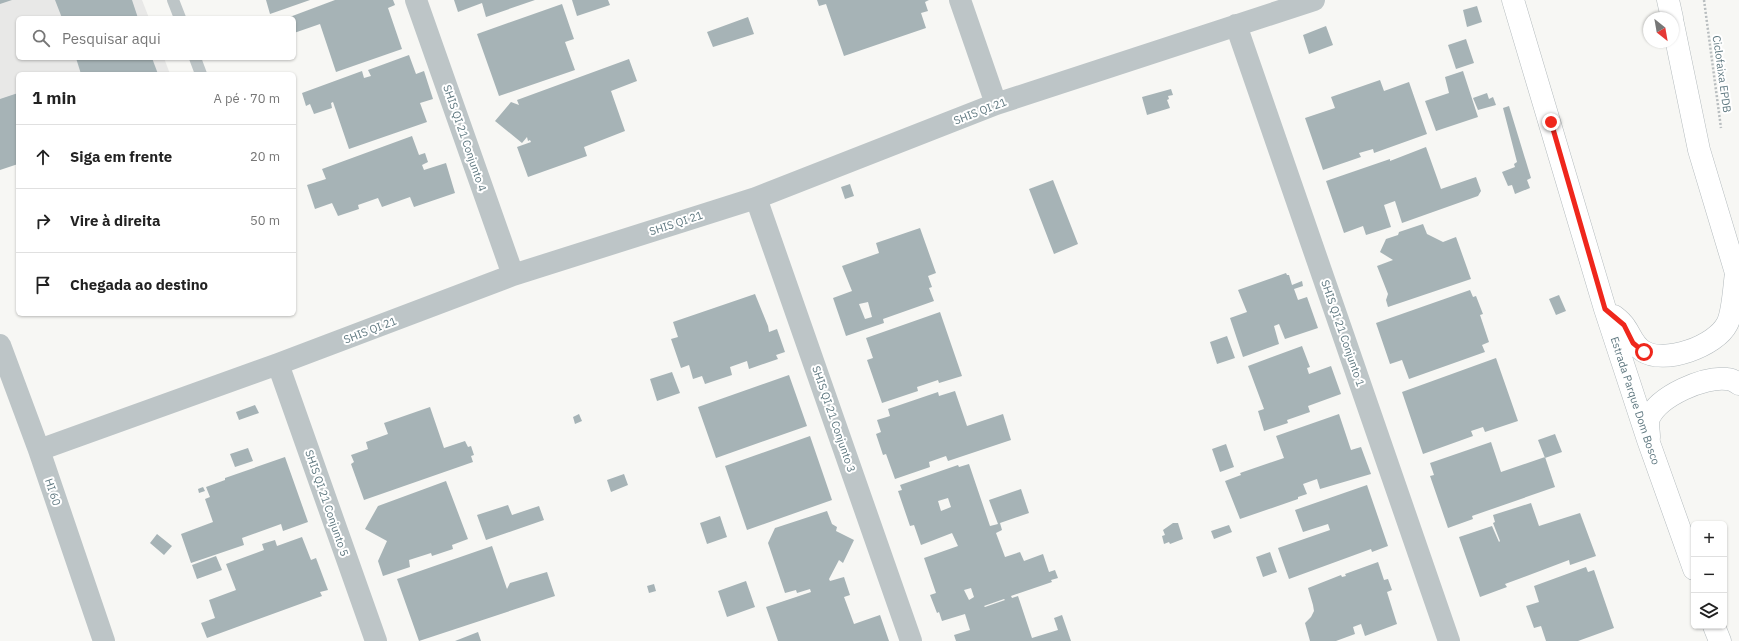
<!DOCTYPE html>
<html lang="pt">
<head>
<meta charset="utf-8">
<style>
	body { margin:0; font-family:"IBM Plex Sans",sans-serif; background:#f2f2f2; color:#222 }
	.controls { position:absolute; right:12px; bottom:12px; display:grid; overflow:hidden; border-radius:6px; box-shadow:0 1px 3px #0004 }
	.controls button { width:36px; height:36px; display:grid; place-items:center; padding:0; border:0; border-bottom:1px solid #e0e0e0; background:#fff; color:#222; font:20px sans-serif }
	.compass { position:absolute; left:1643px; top:12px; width:36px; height:36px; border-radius:50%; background:#fff; box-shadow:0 1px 3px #0004; rotate:149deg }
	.stop { position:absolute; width:12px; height:12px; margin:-9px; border:3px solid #ef271c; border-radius:50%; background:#fff }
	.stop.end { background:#ef271c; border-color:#fff; box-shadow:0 1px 4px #0008 }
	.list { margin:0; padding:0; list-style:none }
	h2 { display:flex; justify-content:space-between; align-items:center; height:52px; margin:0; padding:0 16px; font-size:17px }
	h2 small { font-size:13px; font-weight:400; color:#767676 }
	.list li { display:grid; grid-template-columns:26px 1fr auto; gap:12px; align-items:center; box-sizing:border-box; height:64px; padding:0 16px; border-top:1px solid #e0e0e0 }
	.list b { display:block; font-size:15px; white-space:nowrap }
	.list em { font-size:13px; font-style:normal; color:#767676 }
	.icon { flex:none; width:22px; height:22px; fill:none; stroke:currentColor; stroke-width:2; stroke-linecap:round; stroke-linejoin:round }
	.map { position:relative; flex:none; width:1739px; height:641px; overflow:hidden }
	.search { position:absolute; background:#fff; box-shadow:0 1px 3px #0004; left:16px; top:16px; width:280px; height:44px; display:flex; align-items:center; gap:10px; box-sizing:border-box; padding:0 14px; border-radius:6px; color:#767676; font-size:15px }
	.panel { position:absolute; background:#fff; box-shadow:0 1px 3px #0004; left:16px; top:72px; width:280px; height:244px; border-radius:6px }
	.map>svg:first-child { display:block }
	.built { fill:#e8e8e7 }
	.building { fill:#a6b3b6; fill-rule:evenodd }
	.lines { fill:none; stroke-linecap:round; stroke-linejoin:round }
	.primary-casing { stroke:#b3babd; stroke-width:23 }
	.path { stroke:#b8bdbf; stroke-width:2.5; stroke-dasharray:2 2; stroke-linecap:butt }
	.service { stroke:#bdc5c7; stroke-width:12 }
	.minor { stroke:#bdc5c7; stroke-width:22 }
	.primary { stroke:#fff; stroke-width:22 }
	.route { stroke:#ef271c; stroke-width:5 }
	.labels { text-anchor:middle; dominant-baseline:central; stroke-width:4; stroke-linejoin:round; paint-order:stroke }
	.street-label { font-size:11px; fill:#607981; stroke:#fff }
</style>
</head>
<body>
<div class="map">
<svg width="1739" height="641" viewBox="0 0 1739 641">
	<rect width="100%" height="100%" fill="#f7f7f4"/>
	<path class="built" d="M0,0H142L149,18H18V58H164L170,74H18V158L0,167Z"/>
	<path class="building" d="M0,0H12L0,4Z
		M55,0H132L138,18H62Z
		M266,0H310L270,14Z
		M335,0H393L395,5L388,8L402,49L336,72L320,24L294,33V18H287Z
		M454,0H535L486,17L482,3L458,12Z
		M572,0H608L610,5L577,16Z
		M817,0H929L925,2L928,11L921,13L926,28L844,56L826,4L819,6Z
		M562,4L574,39L565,42L575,70L499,96L477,34Z
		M1477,6L1482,22L1467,27L1463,10Z
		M748,17L754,34L713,47L707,32Z
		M1326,26L1333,45L1309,54L1303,35Z
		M1466,39L1474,63L1456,69L1448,45Z
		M409,55L416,74L424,71L433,99L420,103L427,122L349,149L333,102L331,103L332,108L314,114L310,104L306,106L302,93L362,71L364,78L371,76L368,70Z
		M76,58H152L158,74H81Z
		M629,59L637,81L611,91L625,131L584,147L587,156L528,177L517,147L531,142L530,140L528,141L527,137L522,143L495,121L511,102L519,105L517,100Z
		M1463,71L1478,117L1436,131L1425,101L1449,93L1445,77Z
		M1380,80L1384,91L1409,82L1427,134L1374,153L1373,149L1359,153L1361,157L1323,170L1305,118L1335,108L1331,97Z
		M1171,89L1173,95L1168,96L1169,99L1167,100L1170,108L1147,115L1142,97Z
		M18,93V164L0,170V99Z
		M1487,93L1489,99L1493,97L1496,105L1478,110L1473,98Z
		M1509,106L1531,178L1527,180L1530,188L1515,194L1512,185L1508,186L1502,172L1515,167L1514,164L1517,162L1503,108Z
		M412,136L419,155L425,153L428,162L422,165L424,170L446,163L455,193L414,207L410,197L382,207L378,198L358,205L359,209L338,216L332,203L315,209L307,185L326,179L322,169Z
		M1426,147L1441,189L1476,177L1481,191L1478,196L1402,223L1395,201L1384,205L1391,227L1366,235L1363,226L1344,233L1326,181L1390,159V161Z
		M1053,180L1078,244L1054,254L1029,189Z
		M850,184L854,196L845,199L841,187Z
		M1423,224L1427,234L1443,242L1456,237L1471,279L1388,307L1386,300L1388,294L1377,266L1393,260L1380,252L1386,239L1398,235L1399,232Z
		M920,228L936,273L928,276L932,287L929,288L934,301L883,319L884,323L846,336L833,298L852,291L842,266L879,253L876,243ZM868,302L872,317L865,319L859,304Z
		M1286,273L1287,275H1289L1292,285L1302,281L1303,286L1294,289L1298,300L1307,297L1318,328L1285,339L1279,324L1274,326L1279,344L1243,357L1230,318L1247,312L1238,290Z
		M1470,290L1473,297L1476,296L1483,314L1480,315L1489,342L1482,345L1485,352L1409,379L1402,360L1390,364L1376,323Z
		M755,294L768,326L769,332L777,329L785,352L776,355L778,359L749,369L747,361L730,367L732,375L705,384L702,376L693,379L689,365L681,368L671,339L678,337L673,322Z
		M1559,295L1566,311L1556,315L1549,299Z
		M940,312L962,376L939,383L938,380L917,387L918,391L882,403L867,360L873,358L866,338Z
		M1227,336L1235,358L1217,364L1210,342Z
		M1302,346L1310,367L1307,368L1309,374L1331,366L1341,394L1308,406L1310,412L1287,420L1288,423L1264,431L1258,411L1264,409L1248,366Z
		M1496,358L1518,421L1485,432L1483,427L1471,431L1473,436L1423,454L1402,392Z
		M672,372L680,393L657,401L650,379Z
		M789,375L807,426L716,458L698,407Z
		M955,391L967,426L1003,414L1011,440L948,461L946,456L929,462L930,467L895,479L886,454L883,455L876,434L881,432L877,420L890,416L888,409L938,392L939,396Z
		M255,405L259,413L239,420L236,412Z
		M430,407L444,448L465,441L468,447L471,446L474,455L471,456L473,462L364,500L351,464L354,462L351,455L368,449L366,442L388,434L384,423Z
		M579,414L582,421L575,424L573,417Z
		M1339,414L1351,450L1361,447L1371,474L1320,489L1317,479L1303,484L1307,494L1298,497V499L1240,519L1225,481L1241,475L1240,473L1284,458L1276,436Z
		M1555,434L1562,452L1545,458L1538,440Z
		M810,436L832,500L747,530L725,466Z
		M1491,442L1501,472L1545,457L1555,487L1472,516L1473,519L1448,528L1430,476L1434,475L1430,463Z
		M1226,444L1234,467L1220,472L1212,449Z
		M248,448L253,461L235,467L230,454Z
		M285,457L308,522L283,531L281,524L242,538L244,545L191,563L181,534L213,522L205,499L210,497L206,487L225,480V478Z
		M969,464L990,526L998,524L989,500L1021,489L1029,513L1000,523L1002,530L996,533L1005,557L1020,552L1024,561L1043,554L1049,572L1055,570L1058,578L1051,580L1052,582L1011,596L1012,598L1018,596L1032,638L1058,630L1054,618L1062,615L1071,641H956L954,635L970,630L965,614L942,621L939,612L937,613L930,595L936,593L924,558L958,546L952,533L921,545L914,525L910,526L898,491L902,490L900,485L958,465L959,467ZM948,498L951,507L941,511L938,501ZM971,588L974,597L969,600L964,590ZM1004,599L1005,600L985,607L984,606Z
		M624,474L628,485L611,492L607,480Z
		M446,481L468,539L452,545L453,549L432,556L431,553L409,560L410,567L383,576L378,561L387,541L365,529L378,506Z
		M1367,485L1388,546L1372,552L1371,549L1289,579L1278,548L1330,530L1328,524L1303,532L1295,510Z
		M203,487L205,491L199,493L198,489Z
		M1531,503L1539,526L1580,513L1596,556L1570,565L1569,560L1505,584L1507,587L1480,597L1459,537L1492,526L1499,542L1500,541L1493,523L1495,522L1493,515Z
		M508,505L512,515L539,506L544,520L486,540L477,515Z
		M827,511L832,524L837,527L836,531L854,540L843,563L839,560L829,579L830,581L844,577L850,595L844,597L854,624L880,615L889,641H778L766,607L811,592L810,589L797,593L796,590L785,593L768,543L775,528Z
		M720,516L727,537L707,544L700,523Z
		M1173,523H1178L1183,539L1170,544L1169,542L1164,544L1162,536L1165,535L1163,530Z
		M1229,525L1232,532L1214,539L1211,531Z
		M157,534L172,546L164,555L150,543Z
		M302,537L311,560L316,558L328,590L320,592L322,596L207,638L201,623L215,618L209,600L236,590L226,564L264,550L262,544L275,540L277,546Z
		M492,546L507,589L510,583L547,572L555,596L419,641L397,579Z
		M1270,552L1277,572L1263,577L1256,557Z
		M216,556L222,570L197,579L192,565Z
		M1378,562L1384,580L1388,579L1392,590L1387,592L1397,624L1365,636L1361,624L1353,627L1355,634L1336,641H1310L1305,623L1311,617L1314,611L1313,605L1308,588L1341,575L1342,577L1346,576L1345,574Z
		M1586,567L1588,572L1594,570L1614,628L1578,641H1546L1541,626L1534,628L1526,606L1539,602L1534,586Z
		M746,581L755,607L727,617L718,591Z
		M654,584L656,591L649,593L647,586Z
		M478,632L481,641H455Z"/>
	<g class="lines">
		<g class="primary-casing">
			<g id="primary">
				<path id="s1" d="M1513,0L1605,309L1648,440L1694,569"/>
				<path d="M1668,0L1672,18"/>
				<path d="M1673,24L1699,150L1739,283"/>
				<path d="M1614,316C1618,319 1622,322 1625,327C1631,335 1633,345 1643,351C1664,365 1716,346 1727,324C1733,313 1734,287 1736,273"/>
				<path d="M1649,437C1649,431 1647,423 1649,418C1659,396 1704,376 1727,379C1731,379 1736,382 1739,384"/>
				<path d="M1714,626L1720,641"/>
			</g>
		</g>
		<path class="path" d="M1704,0L1721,128"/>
		<path class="service" d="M173,0L180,18
			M195,58L201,74"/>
		<path class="minor" d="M416,0L513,275
			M960,0L996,104
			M1236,25L1449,641
			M756,198L911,641
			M0,345L39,450L104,641
			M278,364L376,641
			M39,450L278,364L513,275L756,198L996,104L1314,0"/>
		<use href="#primary" class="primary"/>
	</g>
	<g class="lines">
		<path class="route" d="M1551,122L1605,309L1624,325L1633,343L1644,352"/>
	</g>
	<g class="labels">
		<g class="street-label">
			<text transform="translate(1722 74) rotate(82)">Ciclofaixa EPDB</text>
			<text transform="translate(980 111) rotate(-21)">SHIS QI 21</text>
			<text transform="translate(465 138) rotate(71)">SHIS QI 21 Conjunto 4</text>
			<text transform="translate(676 223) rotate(-18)">SHIS QI 21</text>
			<text transform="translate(370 330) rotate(-21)">SHIS QI 21</text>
			<text transform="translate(1343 333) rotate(71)">SHIS QI 21 Conjunto 1</text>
			<text stroke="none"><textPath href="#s1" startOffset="419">Estrada Parque Dom Bosco</textPath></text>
			<text transform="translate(834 419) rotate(71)">SHIS QI 21 Conjunto 3</text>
			<text transform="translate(53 492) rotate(71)">HI 60</text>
			<text transform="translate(327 503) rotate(71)">SHIS QI 21 Conjunto 5</text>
		</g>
	</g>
</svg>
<div class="controls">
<button>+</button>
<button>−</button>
<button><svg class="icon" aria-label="layers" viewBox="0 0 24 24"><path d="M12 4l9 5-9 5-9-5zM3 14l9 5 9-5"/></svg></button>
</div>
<svg class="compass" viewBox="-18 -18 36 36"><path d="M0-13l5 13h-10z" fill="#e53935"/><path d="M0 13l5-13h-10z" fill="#767676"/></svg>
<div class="stop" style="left:1644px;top:352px"></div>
<div class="stop end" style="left:1551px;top:122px"></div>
<div class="search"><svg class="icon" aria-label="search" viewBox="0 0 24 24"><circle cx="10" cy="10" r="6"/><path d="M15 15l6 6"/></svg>Pesquisar aqui</div>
<section class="panel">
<h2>1 min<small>A pé · 70 m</small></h2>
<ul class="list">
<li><svg class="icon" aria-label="ahead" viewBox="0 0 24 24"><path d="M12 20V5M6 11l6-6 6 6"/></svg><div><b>Siga em frente</b></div><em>20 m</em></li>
<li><svg class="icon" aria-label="right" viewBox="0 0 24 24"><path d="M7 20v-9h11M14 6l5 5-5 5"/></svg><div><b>Vire à direita</b></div><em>50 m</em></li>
<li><svg class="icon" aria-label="arrive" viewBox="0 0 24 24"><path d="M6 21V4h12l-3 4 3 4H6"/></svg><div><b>Chegada ao destino</b></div></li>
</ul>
</section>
</div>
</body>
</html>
